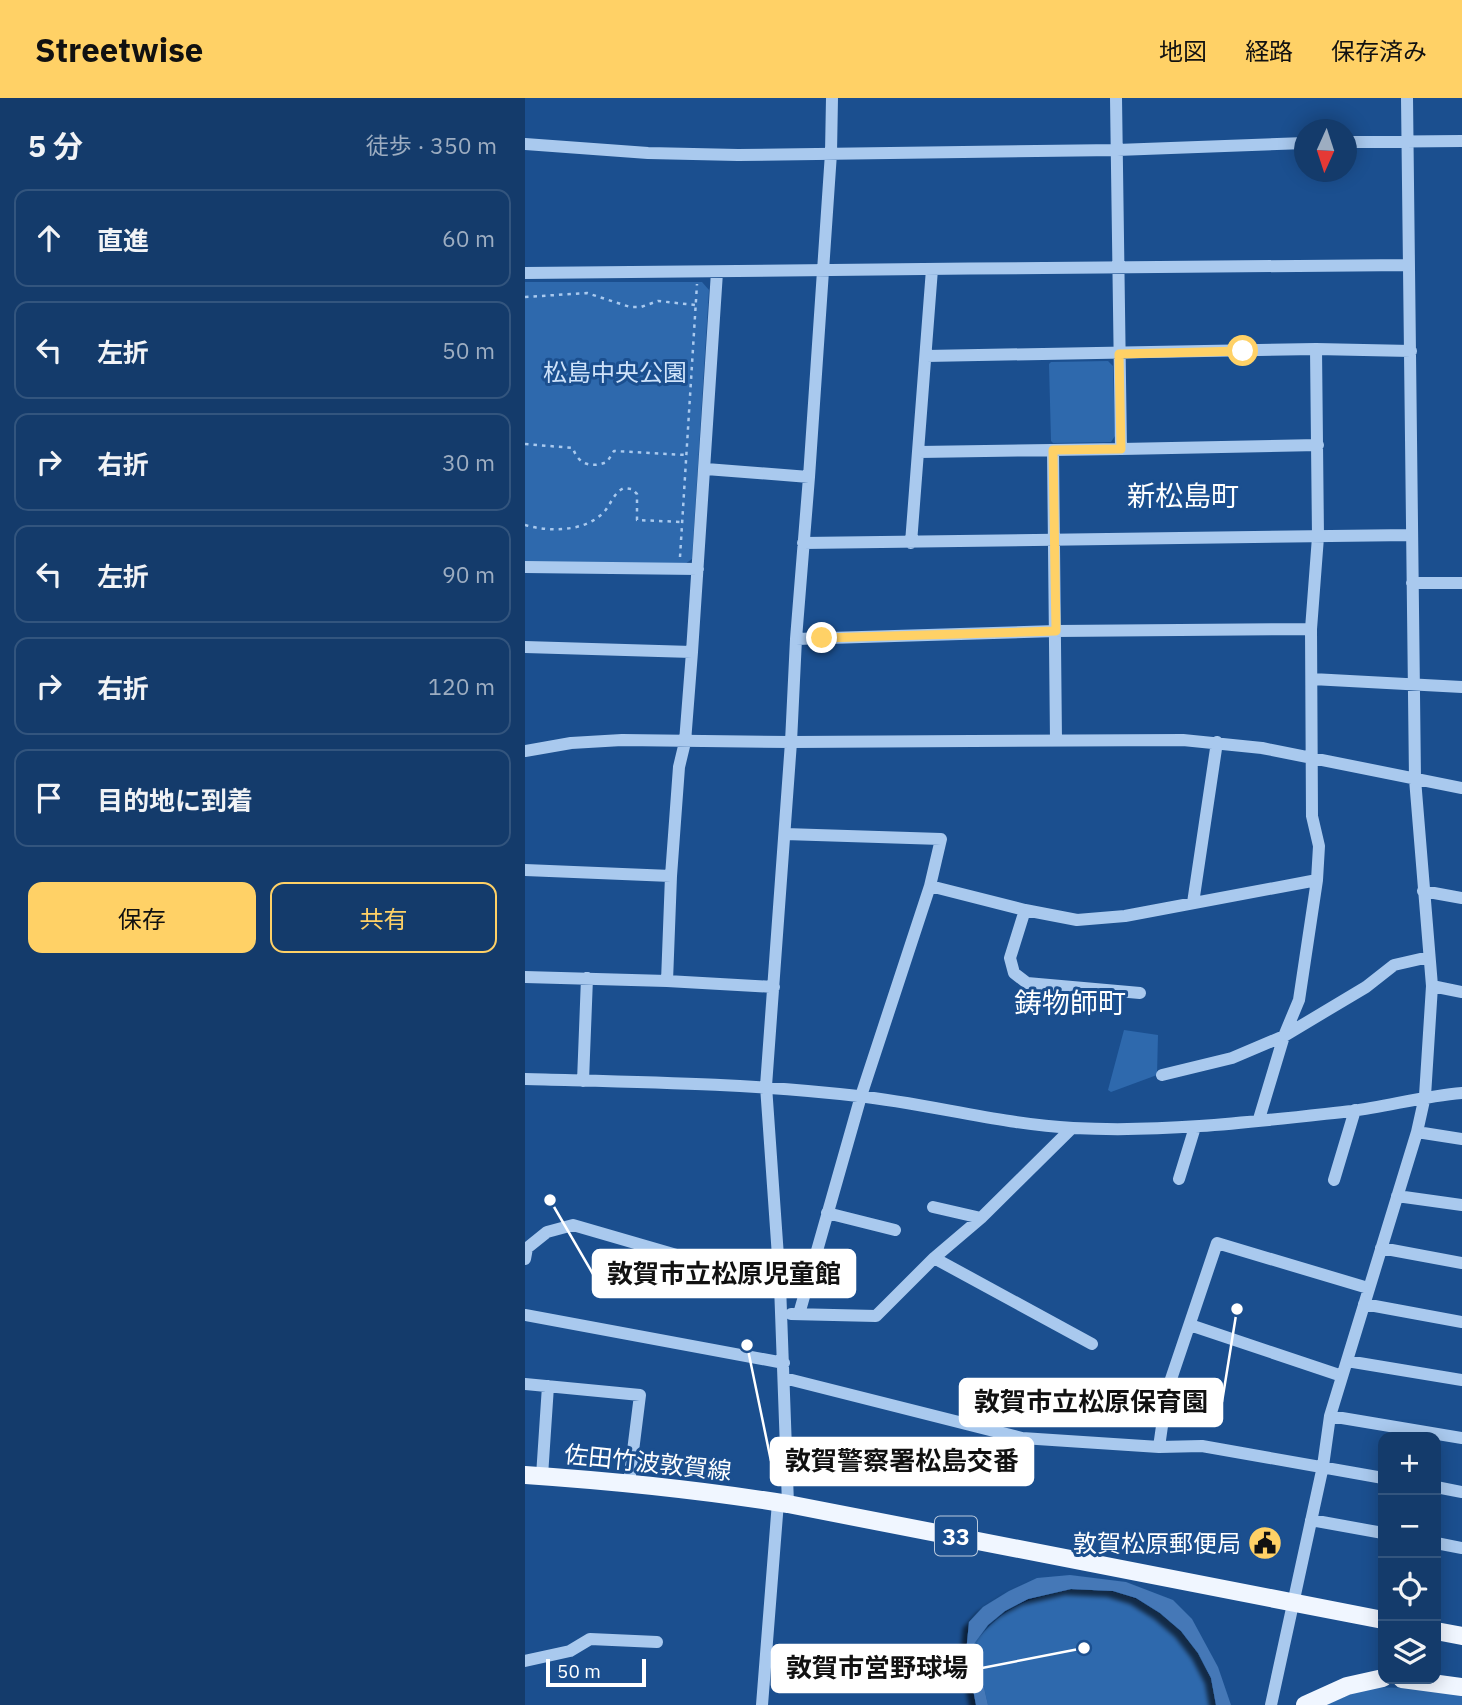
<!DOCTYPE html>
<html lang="ja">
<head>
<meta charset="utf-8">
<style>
	body { margin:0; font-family:"IBM Plex Sans","Noto Sans JP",sans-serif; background:#1d4271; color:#f1f3f6 }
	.controls { position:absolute; right:21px; bottom:21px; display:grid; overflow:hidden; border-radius:14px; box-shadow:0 4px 18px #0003 }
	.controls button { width:63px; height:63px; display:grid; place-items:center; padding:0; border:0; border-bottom:2px solid #33557e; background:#143b6b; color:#f1f3f6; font:35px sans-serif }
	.compass { position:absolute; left:769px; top:21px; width:63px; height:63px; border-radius:50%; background:#143b6b; box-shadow:0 4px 18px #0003; rotate:183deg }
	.scale { position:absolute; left:21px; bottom:18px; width:100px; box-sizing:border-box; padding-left:7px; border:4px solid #fff; border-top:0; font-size:19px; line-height:24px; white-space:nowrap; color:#fff; -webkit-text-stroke:5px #1b4f8f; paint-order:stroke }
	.stop { position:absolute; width:21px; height:21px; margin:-16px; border:5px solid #ffd166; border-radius:50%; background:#fff }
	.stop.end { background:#ffd166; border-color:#fff; box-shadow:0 2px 7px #0008 }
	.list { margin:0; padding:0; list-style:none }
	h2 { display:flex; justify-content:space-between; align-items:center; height:91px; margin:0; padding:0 28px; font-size:30px }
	h2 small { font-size:23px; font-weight:400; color:#9dadc1 }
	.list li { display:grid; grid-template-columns:46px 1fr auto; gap:21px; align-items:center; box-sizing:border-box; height:98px; margin:0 14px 14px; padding:0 14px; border:2px solid #33557e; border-radius:14px }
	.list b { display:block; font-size:26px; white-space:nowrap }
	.list em { font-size:23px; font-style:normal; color:#9dadc1 }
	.actions { display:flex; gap:14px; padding:21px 28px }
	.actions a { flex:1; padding:16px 0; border:2px solid #ffd166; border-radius:14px; text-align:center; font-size:24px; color:#ffd166 }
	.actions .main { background:#ffd166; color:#111 }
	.icon { flex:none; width:38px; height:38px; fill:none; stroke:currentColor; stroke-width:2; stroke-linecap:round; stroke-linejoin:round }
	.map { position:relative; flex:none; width:937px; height:1607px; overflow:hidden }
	header { display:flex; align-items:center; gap:42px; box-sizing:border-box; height:98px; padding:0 35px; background:#ffd166; color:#111 }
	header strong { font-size:33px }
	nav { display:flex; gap:38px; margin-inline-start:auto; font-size:24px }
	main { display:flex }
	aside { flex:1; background:#143b6b }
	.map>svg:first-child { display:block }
	.green { fill:#2e69ad }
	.building { fill:#4478b7; filter:url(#shadow) }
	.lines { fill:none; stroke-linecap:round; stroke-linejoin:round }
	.path { stroke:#a9c9ee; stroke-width:2.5; stroke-dasharray:3.5 5; stroke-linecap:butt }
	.minor { stroke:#a9c9ee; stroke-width:12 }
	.major { stroke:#f0f6ff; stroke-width:18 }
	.route { stroke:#ffd166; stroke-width:9 }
	.labels { text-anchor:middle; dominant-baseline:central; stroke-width:6; stroke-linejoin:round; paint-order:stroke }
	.shield { fill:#1b4f8f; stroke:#bbcadd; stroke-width:2 }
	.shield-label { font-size:23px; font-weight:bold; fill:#fff }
	.park-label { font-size:24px; fill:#cfe3fa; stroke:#1b4f8f }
	.street-label { font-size:24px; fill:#fff; stroke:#1b4f8f }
	.poi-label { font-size:24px; fill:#fff; stroke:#1b4f8f; text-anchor:end }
	.quarter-label { font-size:28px; fill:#fff; stroke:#1b4f8f }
	.leader { fill:none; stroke:#fff; stroke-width:2.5 }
	.callout-dot { fill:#fff; stroke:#1b4f8f; stroke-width:2.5 }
	.callout { fill:#fff; stroke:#fff; stroke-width:2.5 }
	.callout-label { font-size:26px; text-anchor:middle; font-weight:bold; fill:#111 }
</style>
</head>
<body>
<header>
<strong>Streetwise</strong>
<nav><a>地図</a><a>経路</a><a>保存済み</a></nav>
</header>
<main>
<aside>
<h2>5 分<small>徒歩 · 350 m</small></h2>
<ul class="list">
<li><svg class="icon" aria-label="ahead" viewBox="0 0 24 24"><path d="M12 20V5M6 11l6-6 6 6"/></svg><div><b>直進</b></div><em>60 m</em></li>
<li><svg class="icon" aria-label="left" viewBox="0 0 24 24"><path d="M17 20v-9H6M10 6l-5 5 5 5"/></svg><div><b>左折</b></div><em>50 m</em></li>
<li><svg class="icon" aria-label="right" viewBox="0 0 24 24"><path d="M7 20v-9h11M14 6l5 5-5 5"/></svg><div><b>右折</b></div><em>30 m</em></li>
<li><svg class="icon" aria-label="left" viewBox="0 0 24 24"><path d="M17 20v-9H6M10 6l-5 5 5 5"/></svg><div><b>左折</b></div><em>90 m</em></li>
<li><svg class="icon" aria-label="right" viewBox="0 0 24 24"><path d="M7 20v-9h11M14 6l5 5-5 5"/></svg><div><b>右折</b></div><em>120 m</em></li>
<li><svg class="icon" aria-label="arrive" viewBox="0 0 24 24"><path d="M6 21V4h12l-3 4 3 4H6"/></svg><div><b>目的地に到着</b></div></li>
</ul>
<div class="actions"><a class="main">保存</a><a>共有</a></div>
</aside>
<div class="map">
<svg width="937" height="1607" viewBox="0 0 937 1607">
	<defs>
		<filter id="shadow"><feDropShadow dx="-6" dy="6" stdDeviation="2" flood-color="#0009"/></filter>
	</defs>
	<rect width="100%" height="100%" fill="#1b4f8f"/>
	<path class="green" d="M0,184H177L184,192L167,461L160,466L0,464Z
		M583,263L588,268L590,338L586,344L528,345L526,343L524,266L526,264Z
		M599,932L633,937L632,977L586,994L583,992Z
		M546,1491C560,1491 575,1491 589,1494C631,1503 672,1540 686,1581C689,1589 690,1598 691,1607H463L449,1546C479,1507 500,1502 546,1491Z
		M842,1589L882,1590L937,1597V1607H801Z"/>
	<path class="building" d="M545,1477L601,1484L648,1502L667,1521L693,1569L706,1607H691L686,1580L673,1555L656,1533L635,1515L611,1500L588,1493L546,1491L503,1501L480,1513L463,1527L449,1546L463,1607H451L441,1555L444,1524L458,1509L484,1493L512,1480Z"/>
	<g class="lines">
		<path class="path" d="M0,199L62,195L105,209H116L133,203L170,207
			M0,346L48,350C53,367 67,370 82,364L89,353L161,357
			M0,427C24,434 59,434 78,415C86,407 88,395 99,390L107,391L112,396V422L157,424
			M155,459L172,186"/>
		<path class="minor" d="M822,44L937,43
			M0,46L123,55L213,57L592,52L780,45
			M0,175C295,173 589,168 884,167
			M401,258L791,251L886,253
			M596,351L793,347
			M528,352L531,642
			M394,354L596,351L591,0
			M181,371L284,379
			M278,445L886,437
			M386,445L407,171
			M0,469L173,471
			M887,485H937
			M271,541L531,533L786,531
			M0,549L167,554
			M787,581L937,589
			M0,653L46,645L97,642L266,644L658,642L737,650L937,690
			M260,736L416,741L405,788L336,998L274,1216
			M0,772L146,778
			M405,788L500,812L552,822L600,818L792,782L794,748L787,718L786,531L793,439L791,251
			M898,793L937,800
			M668,805L692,644
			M500,812L485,860L489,875L502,885L615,895
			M0,879L142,883L249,889
			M142,883L146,778L154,669L160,644L167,554L192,174
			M907,888L937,894
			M637,977L707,960L759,938L841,889L869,867L904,859
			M0,981C111,984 222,985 333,998C405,1006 475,1026 548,1030C641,1035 735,1023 827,1013C864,1008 900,998 937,995
			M58,983L62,880
			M734,1021L759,938L774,902L792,782
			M892,1034L937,1041
			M654,1081L670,1029
			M809,1082L830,1012
			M872,1098L937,1107
			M408,1109L456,1120
			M302,1115L370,1132
			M856,1150L937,1165
			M409,1160L567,1246
			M0,1161L2,1150L22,1134L48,1127L255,1187
			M839,1206L937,1224
			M266,1216L351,1218L409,1160L456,1120L547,1030
			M0,1217L259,1265
			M665,1227L817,1278
			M822,1263L937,1282
			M259,1280L497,1340L634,1349L677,1348L858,1380
			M0,1286L115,1297L104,1385
			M805,1318L937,1340
			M634,1349L642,1293L692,1145L843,1190
			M17,1378L23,1288
			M911,1389L937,1394
			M263,1406L255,1187L241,988L266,644L271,541L284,379L306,55L307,0
			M786,1422L858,1435
			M911,1445L937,1450
			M0,1563L45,1553L65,1541L132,1544
			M237,1607L253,1404
			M746,1607L798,1368L805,1318L892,1034L900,998L907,888L890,681L882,0"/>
		<path class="major" d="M0,1377C88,1383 176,1392 263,1406L858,1522
			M911,1533L937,1538
			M877,1581L937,1589
			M780,1607L822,1588L858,1580"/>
	</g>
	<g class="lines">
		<path class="route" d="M297,540L531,533L528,352L596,351L594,256L718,253"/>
	</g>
	<defs>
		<g id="civic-disc" transform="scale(1.75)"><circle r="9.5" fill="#ffd166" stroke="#1b4f8f"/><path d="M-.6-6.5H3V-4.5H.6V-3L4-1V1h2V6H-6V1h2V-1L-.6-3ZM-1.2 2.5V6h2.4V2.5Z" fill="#111"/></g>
	</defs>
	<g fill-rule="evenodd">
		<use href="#civic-disc" x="740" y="1445"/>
	</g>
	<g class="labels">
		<rect class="shield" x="410" y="1418.5" width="42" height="39" rx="5"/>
		<g class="shield-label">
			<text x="431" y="1438">33</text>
		</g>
		<g class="park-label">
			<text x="90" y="274">松島中央公園</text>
		</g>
		<g class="street-label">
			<text transform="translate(123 1364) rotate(6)">佐田竹波敦賀線</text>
		</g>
		<g class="poi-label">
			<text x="716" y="1445">敦賀松原郵便局</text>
		</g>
		<g class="quarter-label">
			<text x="658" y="397">新松島町</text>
			<text x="545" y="904">鋳物師町</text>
		</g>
	</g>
	<path class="leader" d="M25 1102L68 1176M712 1211L697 1304M222 1247L246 1363M559 1550L457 1570"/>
	<g class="callout-dot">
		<circle cx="25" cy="1102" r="7"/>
		<circle cx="712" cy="1211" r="7"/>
		<circle cx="222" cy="1247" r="7"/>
		<circle cx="559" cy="1550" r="7"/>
	</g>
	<g class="callout">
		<rect x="68" y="1152" width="262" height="47" rx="7"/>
		<rect x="435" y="1281" width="262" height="47" rx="7"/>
		<rect x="246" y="1340" width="262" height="47" rx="7"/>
		<rect x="247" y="1547" width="210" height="47" rx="7"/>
	</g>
	<g class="callout-label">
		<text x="199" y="1185">敦賀市立松原児童館</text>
		<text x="566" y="1313">敦賀市立松原保育園</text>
		<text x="377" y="1372">敦賀警察署松島交番</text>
		<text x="352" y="1579">敦賀市営野球場</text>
	</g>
</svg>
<div class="controls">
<button>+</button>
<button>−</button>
<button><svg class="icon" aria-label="locate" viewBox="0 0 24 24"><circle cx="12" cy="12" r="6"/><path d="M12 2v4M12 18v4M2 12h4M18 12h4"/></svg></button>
<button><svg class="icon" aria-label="layers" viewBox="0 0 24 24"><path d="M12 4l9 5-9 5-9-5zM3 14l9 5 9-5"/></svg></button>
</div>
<svg class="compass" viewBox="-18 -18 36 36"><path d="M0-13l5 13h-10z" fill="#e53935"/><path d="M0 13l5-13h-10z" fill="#9dadc1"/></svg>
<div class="scale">50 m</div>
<div class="stop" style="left:718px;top:253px"></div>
<div class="stop end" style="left:297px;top:540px"></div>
</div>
</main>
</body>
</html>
